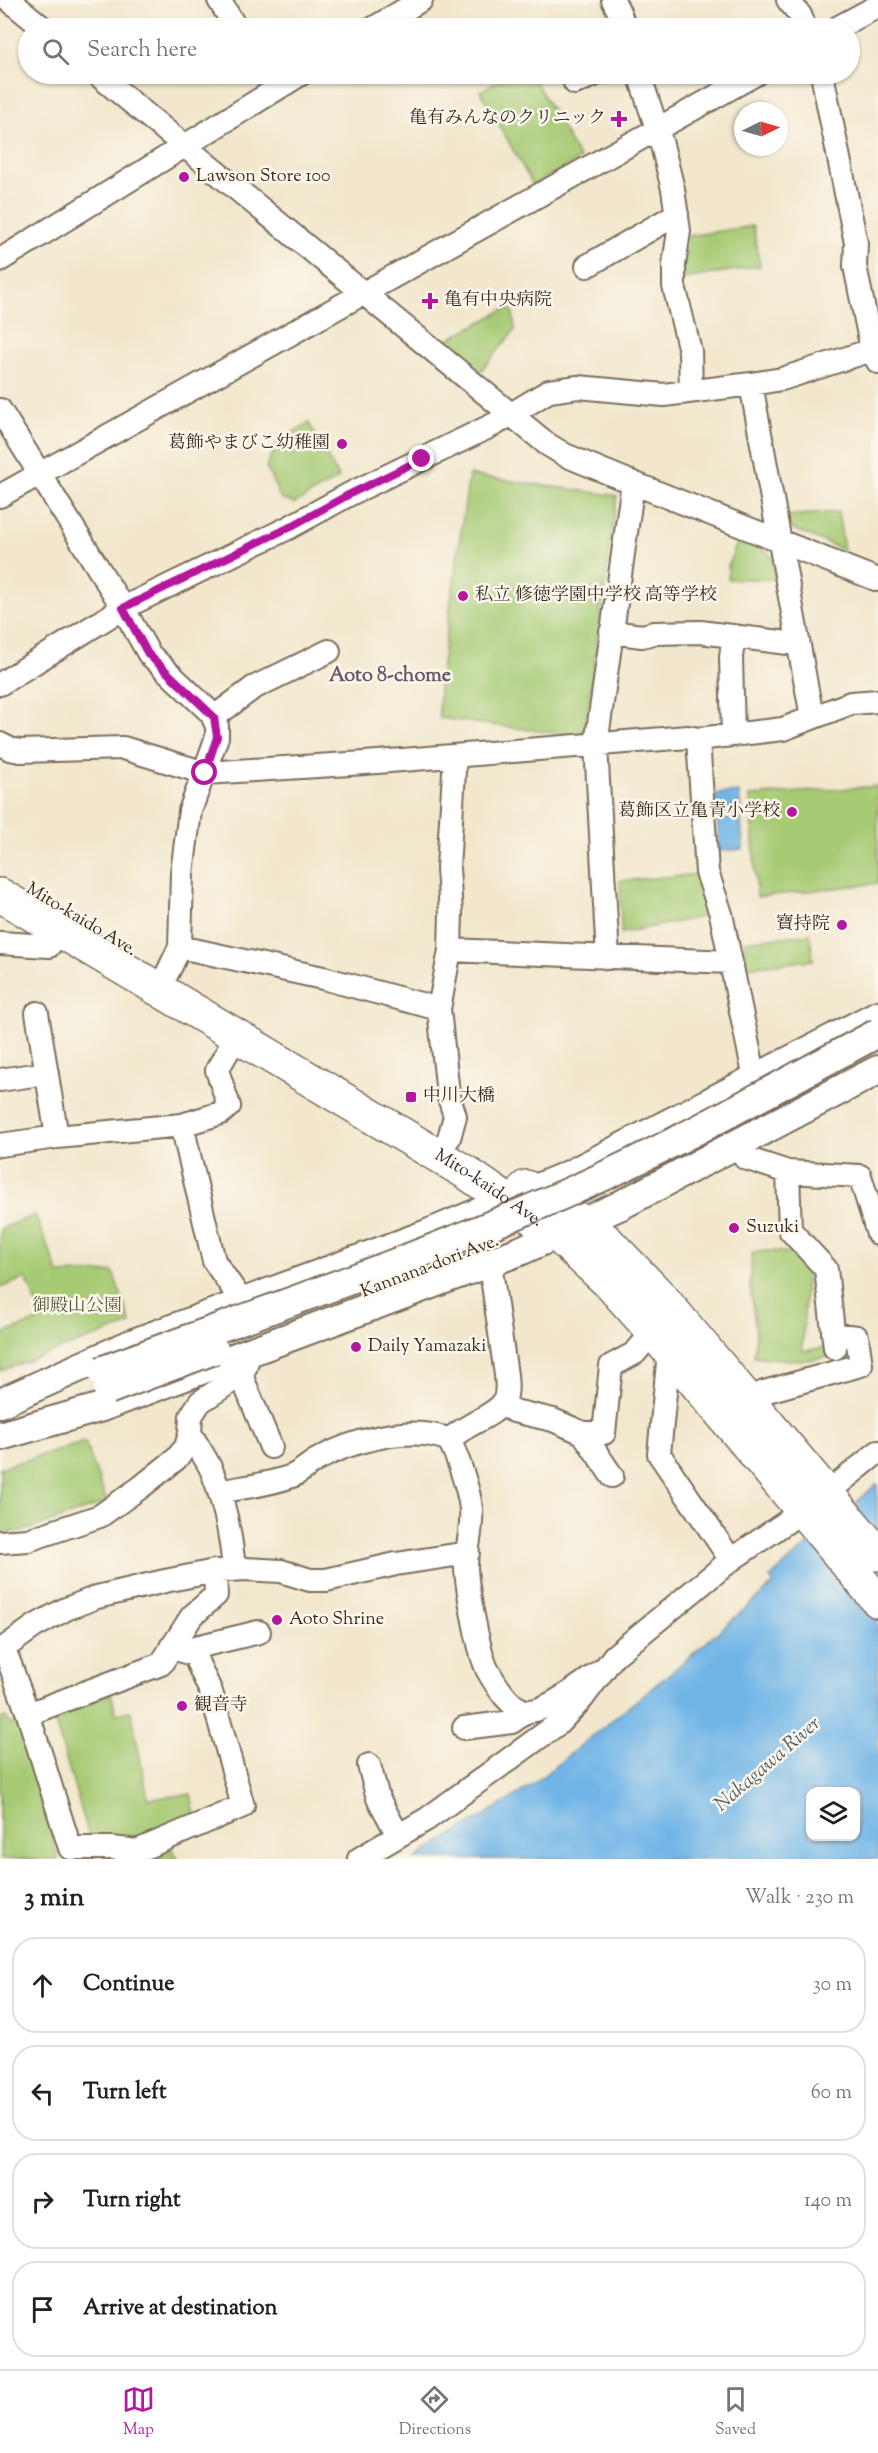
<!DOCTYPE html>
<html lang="en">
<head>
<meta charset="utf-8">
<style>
	body { margin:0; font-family:"Sorts Mill Goudy","Noto Serif JP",serif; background:#f2f2f2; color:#202124 }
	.controls { position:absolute; right:18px; bottom:18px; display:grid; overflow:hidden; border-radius:12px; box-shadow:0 2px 4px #0004 }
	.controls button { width:54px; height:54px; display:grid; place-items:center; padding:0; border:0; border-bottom:2px solid #e0e0e0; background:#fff; color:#202124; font:30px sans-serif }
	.compass { position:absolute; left:734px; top:102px; width:54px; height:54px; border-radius:50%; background:#fff; box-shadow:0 2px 4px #0004; rotate:85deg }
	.stop { position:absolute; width:18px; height:18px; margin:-14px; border:4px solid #b5179e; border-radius:50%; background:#fff }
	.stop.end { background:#b5179e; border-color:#fff; box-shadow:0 2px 6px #0008 }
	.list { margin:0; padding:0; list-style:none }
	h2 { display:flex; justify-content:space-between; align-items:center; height:78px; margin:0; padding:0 24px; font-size:26px }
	h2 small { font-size:20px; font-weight:400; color:#757577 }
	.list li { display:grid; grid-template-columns:39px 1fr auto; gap:18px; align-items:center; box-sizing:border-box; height:96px; margin:0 12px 12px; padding:0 12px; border:2px solid #e0e0e0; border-radius:24px }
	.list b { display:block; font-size:22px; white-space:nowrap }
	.list em { font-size:20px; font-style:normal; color:#757577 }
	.icon { flex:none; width:33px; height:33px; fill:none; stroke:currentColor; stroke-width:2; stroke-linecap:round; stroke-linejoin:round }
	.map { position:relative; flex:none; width:878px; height:1859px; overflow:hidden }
	.search { position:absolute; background:#fff; box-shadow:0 2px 4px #0004; left:18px; right:18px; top:18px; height:66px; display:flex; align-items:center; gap:15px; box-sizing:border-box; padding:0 21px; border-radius:33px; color:#757577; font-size:22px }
	.sheet { height:510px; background:#fff }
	nav { display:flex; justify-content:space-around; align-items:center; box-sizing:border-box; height:84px; border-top:2px solid #e0e0e0; background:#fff; font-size:16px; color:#757577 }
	nav a { display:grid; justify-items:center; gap:3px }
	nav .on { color:#b5179e }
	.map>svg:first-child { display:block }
	.green { fill:#a7cb74; stroke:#717a49; stroke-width:1.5 }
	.water { fill:#71b5e7; stroke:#567082; stroke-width:1.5; fill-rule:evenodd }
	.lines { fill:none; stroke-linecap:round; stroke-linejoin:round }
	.minor-casing { stroke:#7b6c5b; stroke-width:26 }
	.major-casing { stroke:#7b6c5b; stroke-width:32 }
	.highway-casing { stroke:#7b6c5b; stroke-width:36 }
	.minor { stroke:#fff; stroke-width:22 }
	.major { stroke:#fff; stroke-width:28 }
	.highway { stroke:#fff; stroke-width:33 }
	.major-bridge-casing { stroke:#7b6c5b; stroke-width:32; stroke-linecap:butt }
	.major-bridge { stroke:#fff; stroke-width:28 }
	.route { stroke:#b5179e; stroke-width:8 }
	.poi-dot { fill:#b5179e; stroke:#fbf7ec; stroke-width:2 }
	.labels { text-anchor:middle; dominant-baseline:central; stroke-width:5; stroke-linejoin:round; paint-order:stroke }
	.poi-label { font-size:18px; fill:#3b2a1e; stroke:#fbf7ec; text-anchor:start }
	.street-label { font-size:18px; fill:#3b2a1e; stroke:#fbf7ec }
	.park-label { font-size:18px; fill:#5b5a38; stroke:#fbf7ec }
	.neighbourhood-label { font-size:20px; font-weight:bold; fill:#6b5b69; stroke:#fbf7ec }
	.water-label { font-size:20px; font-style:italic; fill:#4e5b64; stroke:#fbf7ec }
</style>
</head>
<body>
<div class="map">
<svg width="878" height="1859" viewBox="0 0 878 1859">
	<rect width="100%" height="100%" fill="#fbf7ec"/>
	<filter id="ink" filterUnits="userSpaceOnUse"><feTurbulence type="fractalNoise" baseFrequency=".0167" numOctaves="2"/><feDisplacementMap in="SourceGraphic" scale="12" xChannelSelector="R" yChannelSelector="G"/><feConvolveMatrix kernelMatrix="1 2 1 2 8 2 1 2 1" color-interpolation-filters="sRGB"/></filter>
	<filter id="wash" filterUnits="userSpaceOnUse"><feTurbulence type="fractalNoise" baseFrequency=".008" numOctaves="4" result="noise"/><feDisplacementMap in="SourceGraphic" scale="24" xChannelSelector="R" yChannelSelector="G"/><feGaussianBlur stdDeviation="1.35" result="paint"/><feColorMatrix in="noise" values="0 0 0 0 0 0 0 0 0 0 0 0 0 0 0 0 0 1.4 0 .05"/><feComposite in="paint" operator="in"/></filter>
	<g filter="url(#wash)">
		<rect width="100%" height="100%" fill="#f2e7cc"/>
		<path class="green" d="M510,74H531L580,159L533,185L480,91Z
			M753,226L760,266L682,279L688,236Z
			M509,307L513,313L515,330L480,372L443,342Z
			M309,423L339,478L294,504L281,499L266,467L279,440Z
			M469,475L617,496L585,730L578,736L439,718V685Z
			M838,512L844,550L791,528L787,524L786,516Z
			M738,541L766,551L773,558L775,579H728V566Z
			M878,786V883L757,897L750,796Z
			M701,874L712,915L621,933L620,881Z
			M810,934L813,960L747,967L744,941Z
			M35,1215L59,1274L113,1272L131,1324L0,1371V1335L43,1319L26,1278L0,1288V1229Z
			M771,1251L803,1254L807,1260L802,1351L849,1344L850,1354L799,1361L754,1356L756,1332L750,1287L752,1252Z
			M85,1442L107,1502L24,1531L0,1533V1468Z
			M111,1693L116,1714L131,1711L148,1799L191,1794L196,1819L148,1837L90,1839L53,1716Z
			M5,1717L11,1725L18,1720L59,1859H0V1720Z
			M169,1842L178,1859H152L149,1853Z"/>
		<path class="water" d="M739,792L743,849L719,851L716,794Z
			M877,1484L878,1859H414L528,1788L674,1670L774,1584L770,1578ZM810,1792H856V1836H810Z"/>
	</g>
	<g filter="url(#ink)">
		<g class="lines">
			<g class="minor-casing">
				<path id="minor" d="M9,0L43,28
					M219,0L236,28
					M613,0L619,12L625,28
					M788,0L800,15L805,28
					M374,28L421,0
					M837,28L878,6
					M97,74L547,444L565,455L633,483L878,580
					M639,74L661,141L673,189L679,231L674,265V286L690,351L691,391
					M822,74L856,243L855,266L872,350L878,362
					M575,83L596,74
					M0,260L301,74
					M587,266L677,214
					M751,384L812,717
					M0,410L123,608L149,654L211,713L217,726V737L190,811L182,873L180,947L168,972
					M0,496L756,74
					M611,632L642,636L654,633L700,632L788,643L798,641
					M0,684L123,608L288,528L350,494L497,423L549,391L578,387L664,395L751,384L782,379L878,348
					M214,717L253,688L329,651
					M733,735L731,657L734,636
					M698,739L707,872L721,914L755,1079
					M0,744L10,749L20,751L123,748L205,773L365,763L688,737L698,739L783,729L851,703L878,701
					M0,943L49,946L59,931
					M180,947L323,978L439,1009
					M450,950L730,962
					M608,958L596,745L633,483
					M37,1013L57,1137
					M0,1080L47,1073
					M182,1125L214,1261L243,1303
					M449,1138L455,1116L448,1094L439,1009L450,950L451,913L448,868L455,756
					M738,1144L745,1158L788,1172L860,1176L878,1234
					M0,1145L57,1137L182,1125L221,1113L229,1106L217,1070L236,1037
					M788,1172L790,1230L826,1269L835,1348
					M490,1263L506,1375C507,1385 508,1397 502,1404C493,1416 463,1426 449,1440C458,1457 469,1490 471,1509C473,1529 466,1548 466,1568C467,1588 479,1655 488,1671C496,1685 511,1711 529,1711C549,1711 586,1681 603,1669
					M669,1352L659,1454L731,1560
					M241,1375L271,1447
					M749,1402L764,1392L861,1365L857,1337L833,1334
					M502,1405L514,1411L553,1420L583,1433H604L611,1366L635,1353L653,1332
					M190,1433C197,1445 205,1457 211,1469C224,1500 231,1536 234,1569
					M583,1433L612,1476
					M219,1492C243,1487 268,1485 292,1476C300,1473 307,1466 315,1461C349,1441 411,1424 449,1440
					M826,1494L878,1452
					M0,1542L28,1540L100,1516L141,1487L176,1459L186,1447L190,1433L191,1416L200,1402L241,1375L246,1366L248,1354
					M4,1648L28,1714L70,1848H112L137,1851L243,1806L211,1692L194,1655L171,1647
					M0,1651L35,1626L66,1609L97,1597L165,1581L215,1571L245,1569L281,1571L310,1580H326L396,1564L468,1553
					M187,1652L192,1648L259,1632
					M28,1714L161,1664L192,1616L216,1595L215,1571
					M464,1728L512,1722L527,1711
					M369,1765L378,1798L398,1835
					M359,1859L427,1819L559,1723L582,1699L614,1656L731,1560L801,1512"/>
			</g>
			<g class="major-casing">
				<path id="major" d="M0,1403L131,1344L430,1233L569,1175L878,1015
					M0,1436L102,1407L520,1251L619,1206L878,1070"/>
			</g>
			<g class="highway-casing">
				<g id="highway">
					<path id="s1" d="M0,895L467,1173L557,1235L609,1283L653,1332L878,1601"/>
					<path d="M526,1187L584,1223L606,1240L662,1298L878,1554"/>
				</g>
			</g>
			<use href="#minor" class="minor"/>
			<use href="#major" class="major"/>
			<use href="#highway" class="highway"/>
			<g class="major-bridge-casing">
				<path id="major-bridge" d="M101,1371C260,1312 421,1258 576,1189C679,1143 778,1086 878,1033
					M108,1390L214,1350"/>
			</g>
			<use href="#major-bridge" class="major-bridge"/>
		</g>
	</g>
	<g class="lines" filter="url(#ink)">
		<path class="route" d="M205,773L217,737L214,717L148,654L123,608L288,528L350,494L422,459"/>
	</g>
	<g class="poi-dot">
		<path d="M616 110h6v6h6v6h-6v6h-6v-6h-6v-6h6z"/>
		<circle cx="184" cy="177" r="6"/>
		<path d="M427 292h6v6h6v6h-6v6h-6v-6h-6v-6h6z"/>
		<circle cx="342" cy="444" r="6"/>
		<circle cx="463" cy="596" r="6"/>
		<circle cx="792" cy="812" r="6"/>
		<circle cx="842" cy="925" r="6"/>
		<rect x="405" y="1091" width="12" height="12" rx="3"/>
		<circle cx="734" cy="1228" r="6"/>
		<circle cx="356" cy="1347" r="6"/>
		<circle cx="277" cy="1620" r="6"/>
		<circle cx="182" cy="1706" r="6"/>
	</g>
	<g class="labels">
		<g class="poi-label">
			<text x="606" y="119" text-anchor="end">亀有みんなのクリニック</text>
			<text x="196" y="177">Lawson Store 100</text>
			<text x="444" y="301">亀有中央病院</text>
			<text x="330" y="444" text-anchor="end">葛飾やまびこ幼稚園</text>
			<text x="475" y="596">私立 修徳学園中学校 高等学校</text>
			<text x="780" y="812" text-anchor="end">葛飾区立亀青小学校</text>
			<text x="830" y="925" text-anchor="end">寶持院</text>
			<text x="423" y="1097">中川大橋</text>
			<text x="746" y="1228">Suzuki</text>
			<text x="368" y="1347">Daily Yamazaki</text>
			<text x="289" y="1620">Aoto Shrine</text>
			<text x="194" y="1706">観音寺</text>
		</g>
		<g class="street-label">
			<text transform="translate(81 920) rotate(31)">Mito-kaido Ave.</text>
			<text stroke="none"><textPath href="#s1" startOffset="570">Mito-kaido Ave.</textPath></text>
			<text transform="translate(430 1267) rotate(-21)">Kannana-dori Ave.</text>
		</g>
		<g class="park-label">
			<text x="77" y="1307">御殿山公園</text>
		</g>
		<g class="neighbourhood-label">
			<text x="390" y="676">Aoto 8-chome</text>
		</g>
		<g class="water-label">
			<text transform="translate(768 1765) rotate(-41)">Nakagawa River</text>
		</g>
	</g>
</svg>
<div class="controls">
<button><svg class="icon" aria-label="layers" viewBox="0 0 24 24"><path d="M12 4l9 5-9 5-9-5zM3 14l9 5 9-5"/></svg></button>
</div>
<svg class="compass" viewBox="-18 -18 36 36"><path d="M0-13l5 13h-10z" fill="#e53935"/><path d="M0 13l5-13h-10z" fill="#757577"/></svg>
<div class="stop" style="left:205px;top:773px"></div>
<div class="stop end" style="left:422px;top:459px"></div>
<div class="search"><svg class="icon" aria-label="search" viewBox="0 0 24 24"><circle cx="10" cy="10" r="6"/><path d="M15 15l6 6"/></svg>Search here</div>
</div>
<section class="sheet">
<h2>3 min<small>Walk · 230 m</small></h2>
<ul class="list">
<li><svg class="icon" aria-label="ahead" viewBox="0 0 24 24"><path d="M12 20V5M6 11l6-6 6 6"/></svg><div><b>Continue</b></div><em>30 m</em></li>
<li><svg class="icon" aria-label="left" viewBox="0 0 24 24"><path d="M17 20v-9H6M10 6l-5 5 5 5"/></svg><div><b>Turn left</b></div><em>60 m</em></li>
<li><svg class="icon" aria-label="right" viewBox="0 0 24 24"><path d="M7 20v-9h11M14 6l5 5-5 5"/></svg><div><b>Turn right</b></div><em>140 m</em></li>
<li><svg class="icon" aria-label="arrive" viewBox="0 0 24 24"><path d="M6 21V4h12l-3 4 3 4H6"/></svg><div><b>Arrive at destination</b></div></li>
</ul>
</section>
<nav>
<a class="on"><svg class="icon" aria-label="map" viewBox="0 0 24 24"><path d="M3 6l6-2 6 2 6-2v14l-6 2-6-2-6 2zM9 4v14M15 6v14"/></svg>Map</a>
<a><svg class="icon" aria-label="directions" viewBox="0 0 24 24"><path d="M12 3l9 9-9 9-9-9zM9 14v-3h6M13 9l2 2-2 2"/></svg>Directions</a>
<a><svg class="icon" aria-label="saved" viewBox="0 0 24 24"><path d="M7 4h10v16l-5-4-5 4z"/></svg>Saved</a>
</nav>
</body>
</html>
